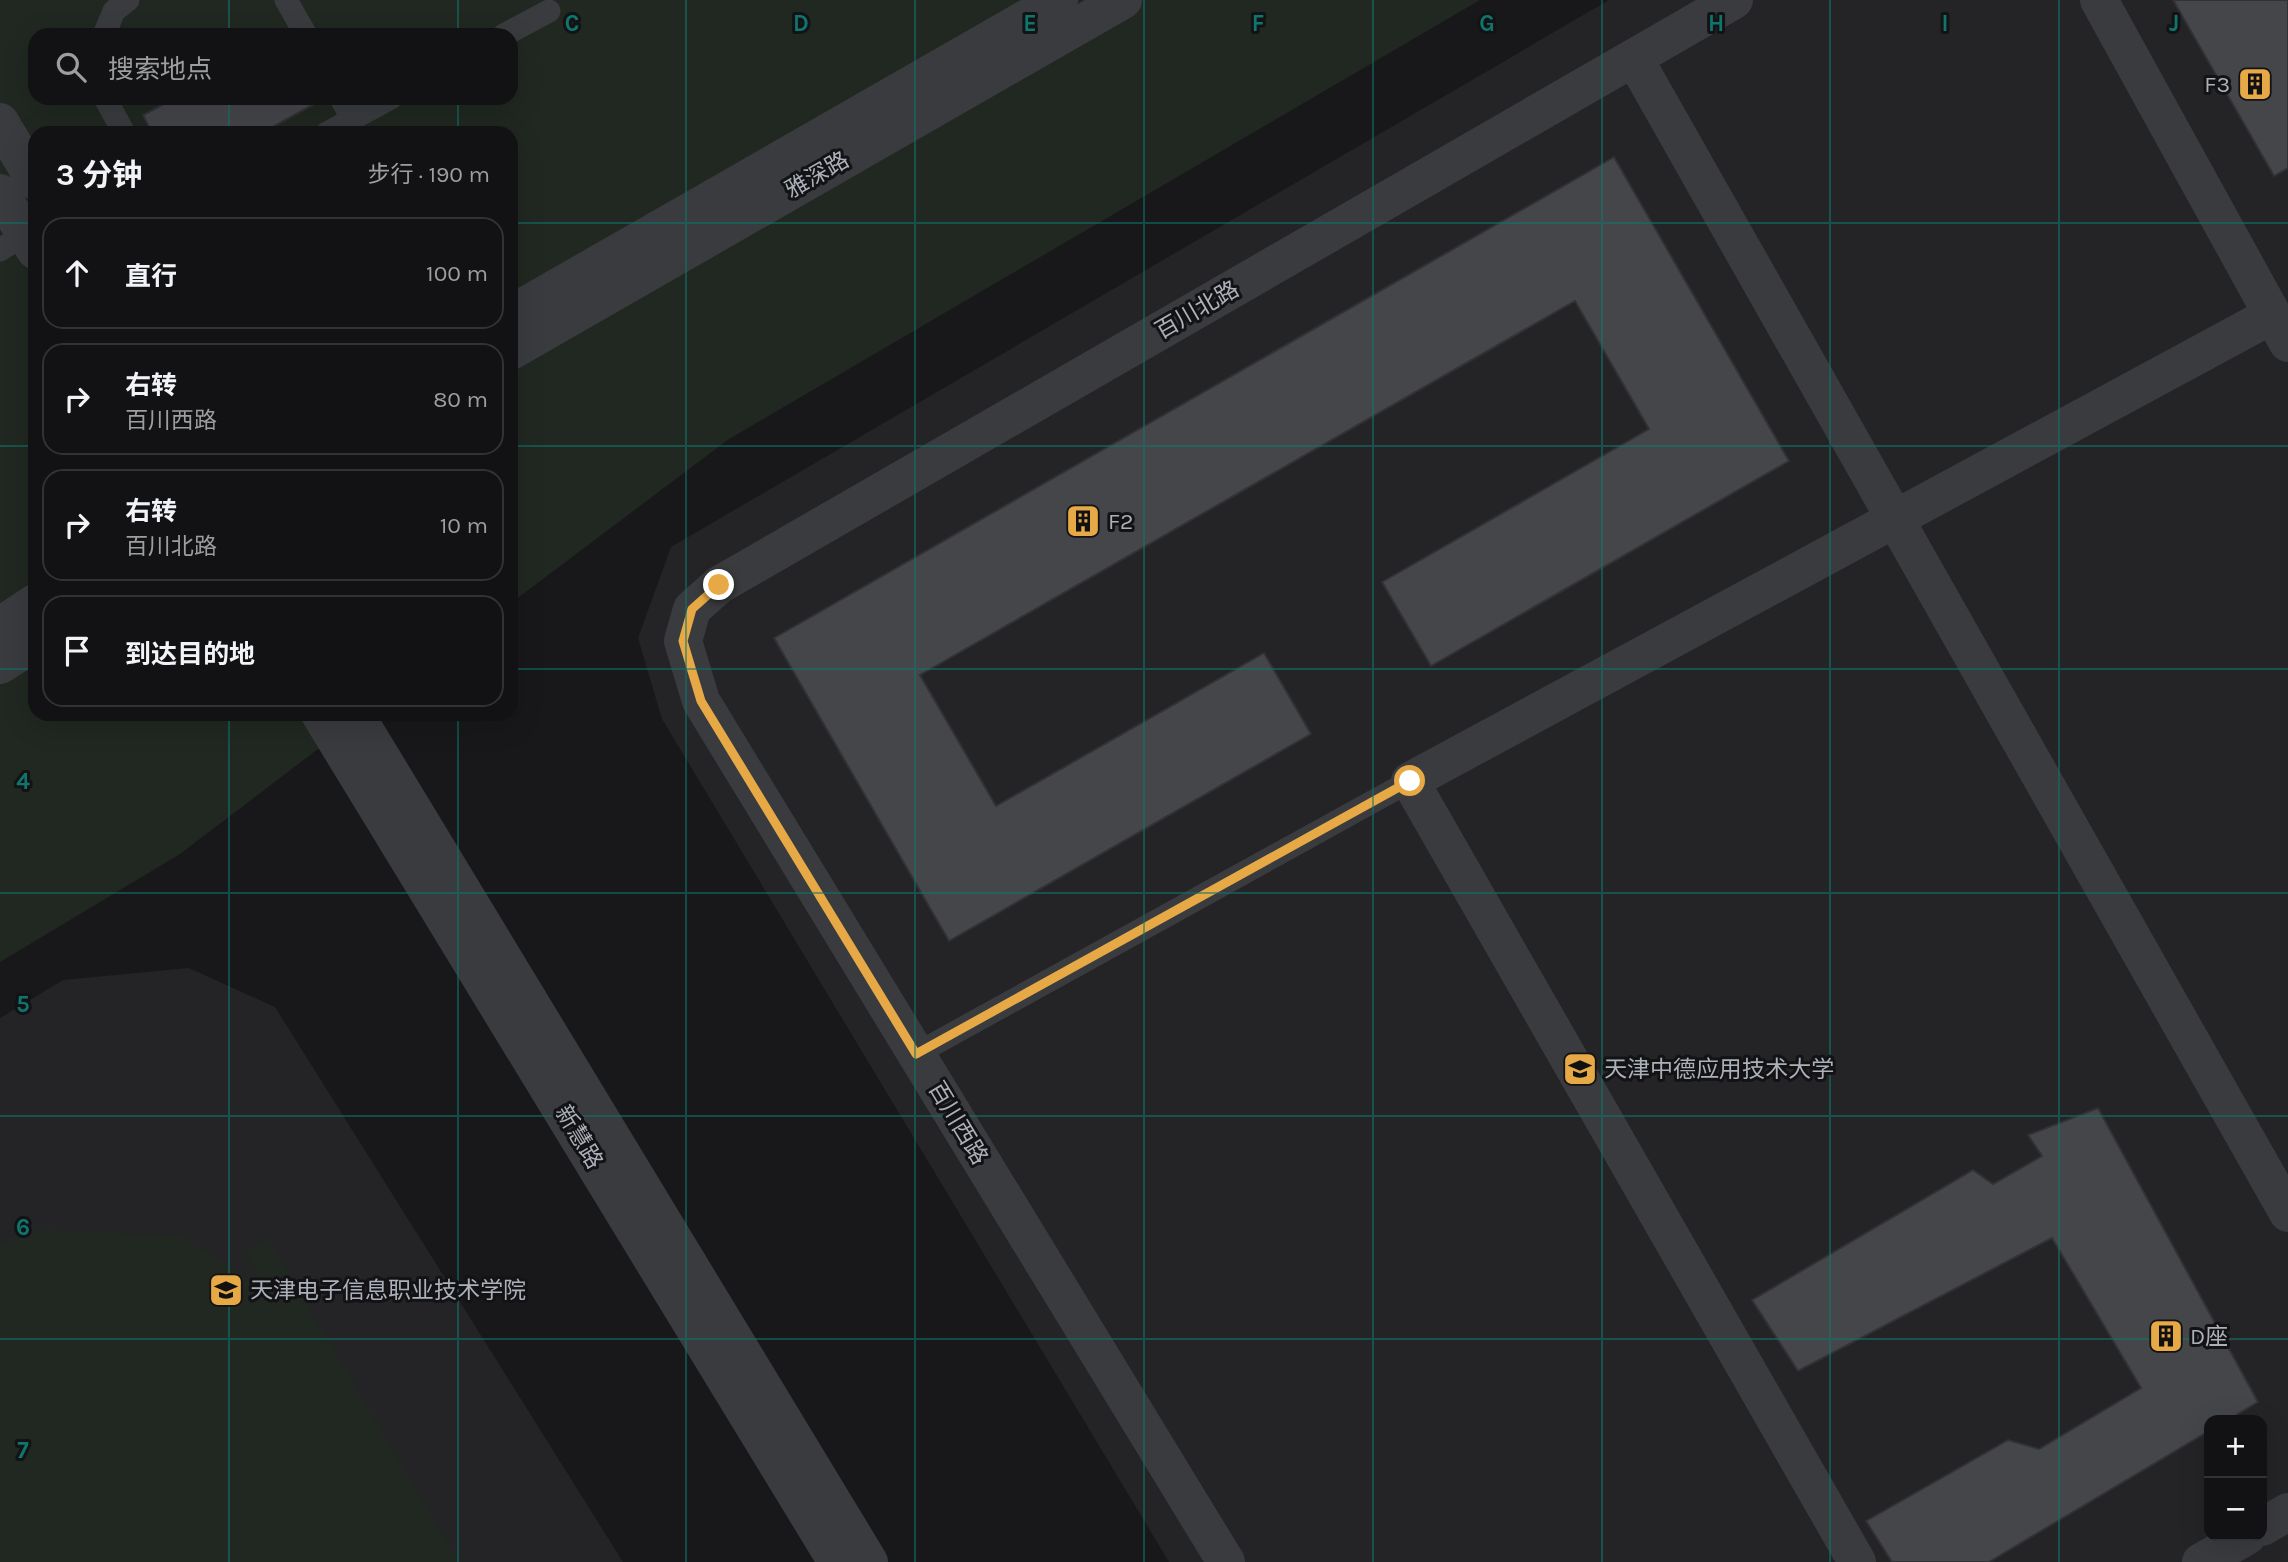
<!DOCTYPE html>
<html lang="zh">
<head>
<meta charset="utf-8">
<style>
	body { margin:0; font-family:Karla,"Noto Sans SC",sans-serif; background:#1f2022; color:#f1f3f6 }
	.controls { position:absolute; right:21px; bottom:21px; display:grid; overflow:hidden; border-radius:14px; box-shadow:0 7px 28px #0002 }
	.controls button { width:63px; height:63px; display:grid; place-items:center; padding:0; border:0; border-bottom:2px solid #313234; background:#121214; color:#f1f3f6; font:35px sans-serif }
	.stop { position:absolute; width:21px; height:21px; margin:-16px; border:5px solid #e6a945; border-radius:50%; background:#fff }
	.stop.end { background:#e6a945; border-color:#fff; box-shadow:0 2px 7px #0008 }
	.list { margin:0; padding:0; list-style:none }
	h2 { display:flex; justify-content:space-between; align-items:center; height:91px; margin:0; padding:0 28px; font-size:30px }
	h2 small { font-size:23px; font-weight:400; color:#9c9ea0 }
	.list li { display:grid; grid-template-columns:46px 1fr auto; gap:21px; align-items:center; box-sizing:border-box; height:112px; margin:0 14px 14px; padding:0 14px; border:2px solid #313234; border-radius:21px }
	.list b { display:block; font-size:26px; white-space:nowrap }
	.list p { margin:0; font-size:23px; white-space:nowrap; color:#9c9ea0 }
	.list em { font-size:23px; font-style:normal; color:#9c9ea0 }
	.icon { flex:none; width:38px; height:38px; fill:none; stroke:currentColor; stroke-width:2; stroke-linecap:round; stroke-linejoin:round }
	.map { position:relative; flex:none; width:2288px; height:1562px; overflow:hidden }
	.search { position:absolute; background:#121214; box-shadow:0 7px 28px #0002; left:28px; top:28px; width:490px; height:77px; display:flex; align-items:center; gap:18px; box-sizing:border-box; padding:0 24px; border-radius:21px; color:#9c9ea0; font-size:26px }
	.panel { position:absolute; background:#121214; box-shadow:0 7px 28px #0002; left:28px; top:126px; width:490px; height:595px; border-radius:21px }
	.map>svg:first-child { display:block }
	.built { fill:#242427; fill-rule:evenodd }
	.green { fill:#202821; fill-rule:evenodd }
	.building { fill:#45464a; stroke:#323236; stroke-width:2 }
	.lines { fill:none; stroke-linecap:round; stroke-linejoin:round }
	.service { stroke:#393b3f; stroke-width:23 }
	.minor { stroke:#393b3f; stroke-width:38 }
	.tertiary { stroke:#393b3f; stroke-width:38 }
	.route { stroke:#e6a945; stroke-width:9 }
	.grid { fill:none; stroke:#0f766e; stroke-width:2; stroke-opacity:0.55 }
	.labels { text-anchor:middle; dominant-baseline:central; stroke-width:6; stroke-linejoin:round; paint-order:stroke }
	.poi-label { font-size:23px; fill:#abb0b9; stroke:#131315; text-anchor:start }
	.street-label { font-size:23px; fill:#abb0b9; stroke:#131315 }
	.grid-label { font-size:23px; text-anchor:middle; font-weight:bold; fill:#0f766e; stroke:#131315; stroke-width:6; stroke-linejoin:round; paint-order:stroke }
</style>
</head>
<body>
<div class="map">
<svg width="2288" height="1562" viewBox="0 0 2288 1562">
	<rect width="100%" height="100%" fill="#18181a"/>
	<path class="built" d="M1609,0H2288V1562H1169L662,719L638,638L671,547ZM2209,1420H2262V1536H2209Z
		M189,968L275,1007L623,1562H0V1018L63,980Z"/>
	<path class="green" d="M0,0H1480L729,439L511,603V133H35V714H364L180,854L0,962ZM35,35H511V98H35Z
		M32,1229L182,1236L264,1289L245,1250L268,1238L459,1562H0V1245Z"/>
	<path class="building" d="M2173,0H2288V168L2274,176Z
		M175,98H319L320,101L262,133H152L143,115Z
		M1614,157L1789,461L1431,666L1382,582L1649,429L1575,301L920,675L996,806L1264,653L1311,734L949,941L774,638Z
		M2098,1108L2258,1402L2228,1420H2209V1431L1989,1562H1892L1866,1521L2008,1440L2039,1449L2141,1388L2052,1238L1798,1371L1752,1300L1973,1170L1993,1184L2042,1156L2028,1135Z"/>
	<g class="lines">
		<path class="service" d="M286,0L306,35
			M104,35L114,11L128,0
			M504,35L549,11
			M105,98L124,133
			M341,98L352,119
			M327,133L391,98
			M0,250L25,234
			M916,1054L1410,781"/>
		<path class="minor" d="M2099,0L2288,343
			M1634,58L2288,1213
			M2262,1527L2288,1512
			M1226,1562L701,701L683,641L692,609L719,585L1734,0
			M1857,1562L1410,781L2272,315
			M2201,1562L2247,1536"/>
		<path class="tertiary" d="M0,122L35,181
			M0,193L35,250
			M511,314L1059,0
			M511,351L1123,0
			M0,626L35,603
			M0,665L35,643
			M320,714L837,1562
			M355,714L869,1562"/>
	</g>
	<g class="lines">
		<path class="route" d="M719,585L692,609L683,641L701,701L916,1054L1410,781"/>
	</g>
	<path class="grid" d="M229,0V35M458,0V35M686,0V1562M915,0V1562M1144,0V1562M1373,0V1562M1602,0V1562M1830,0V1562M2059,0V1562M229,98V133M458,98V133M0,223H35M511,223H2288M0,446H35M511,446H2288M0,669H35M511,669H2288M229,714V1562M458,714V1562M0,893H2288M0,1116H2288M0,1339H2288"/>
	<defs>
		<g id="building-square" transform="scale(1.75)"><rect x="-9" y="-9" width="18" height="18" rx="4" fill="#e6a945" stroke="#131315"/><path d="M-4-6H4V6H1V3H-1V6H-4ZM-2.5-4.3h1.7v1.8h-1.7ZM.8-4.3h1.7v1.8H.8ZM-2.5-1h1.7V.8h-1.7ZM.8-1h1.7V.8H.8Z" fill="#111"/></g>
		<g id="university-square" transform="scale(1.75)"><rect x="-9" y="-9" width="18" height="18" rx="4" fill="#e6a945" stroke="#131315"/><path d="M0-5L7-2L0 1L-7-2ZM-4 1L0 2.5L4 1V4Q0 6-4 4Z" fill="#111"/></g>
	</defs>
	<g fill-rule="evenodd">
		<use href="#building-square" x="2255" y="84"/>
		<use href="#building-square" x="1083" y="521"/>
		<use href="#university-square" x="1580" y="1069"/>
		<use href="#university-square" x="226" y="1290"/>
		<use href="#building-square" x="2166" y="1336"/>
	</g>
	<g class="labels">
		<g class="poi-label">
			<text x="2230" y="84" text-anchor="end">F3</text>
			<text x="1108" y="521">F2</text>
			<text x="1604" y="1069">天津中德应用技术大学</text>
			<text x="250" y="1290">天津电子信息职业技术学院</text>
			<text x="2190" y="1336">D座</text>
		</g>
		<g class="street-label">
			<text transform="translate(817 175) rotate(-30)">雅深路</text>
			<text transform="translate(1197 310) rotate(-30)">百川北路</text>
			<text transform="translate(958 1123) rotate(59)">百川西路</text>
			<text transform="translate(579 1137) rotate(59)">新慧路</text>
		</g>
	</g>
	<g class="grid-label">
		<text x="572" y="31">C</text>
		<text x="801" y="31">D</text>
		<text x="1030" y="31">E</text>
		<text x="1258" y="31">F</text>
		<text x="1487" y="31">G</text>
		<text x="1716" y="31">H</text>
		<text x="1945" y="31">I</text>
		<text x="2174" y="31">J</text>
		<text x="23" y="789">4</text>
		<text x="23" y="1012">5</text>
		<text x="23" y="1235">6</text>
		<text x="23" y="1458">7</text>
	</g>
</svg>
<div class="controls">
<button>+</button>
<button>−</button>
</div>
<div class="stop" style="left:1410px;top:781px"></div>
<div class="stop end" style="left:719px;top:585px"></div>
<div class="search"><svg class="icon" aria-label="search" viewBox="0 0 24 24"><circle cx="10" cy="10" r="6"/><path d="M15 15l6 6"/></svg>搜索地点</div>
<section class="panel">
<h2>3 分钟<small>步行 · 190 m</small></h2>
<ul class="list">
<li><svg class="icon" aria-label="ahead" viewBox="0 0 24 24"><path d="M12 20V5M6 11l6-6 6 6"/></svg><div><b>直行</b></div><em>100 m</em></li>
<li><svg class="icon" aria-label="right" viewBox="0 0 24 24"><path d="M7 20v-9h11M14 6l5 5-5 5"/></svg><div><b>右转</b><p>百川西路</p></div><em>80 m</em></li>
<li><svg class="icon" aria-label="right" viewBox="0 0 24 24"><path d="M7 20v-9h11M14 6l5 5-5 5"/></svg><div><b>右转</b><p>百川北路</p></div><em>10 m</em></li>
<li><svg class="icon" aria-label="arrive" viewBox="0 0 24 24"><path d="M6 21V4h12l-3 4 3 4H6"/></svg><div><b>到达目的地</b></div></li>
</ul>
</section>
</div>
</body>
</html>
